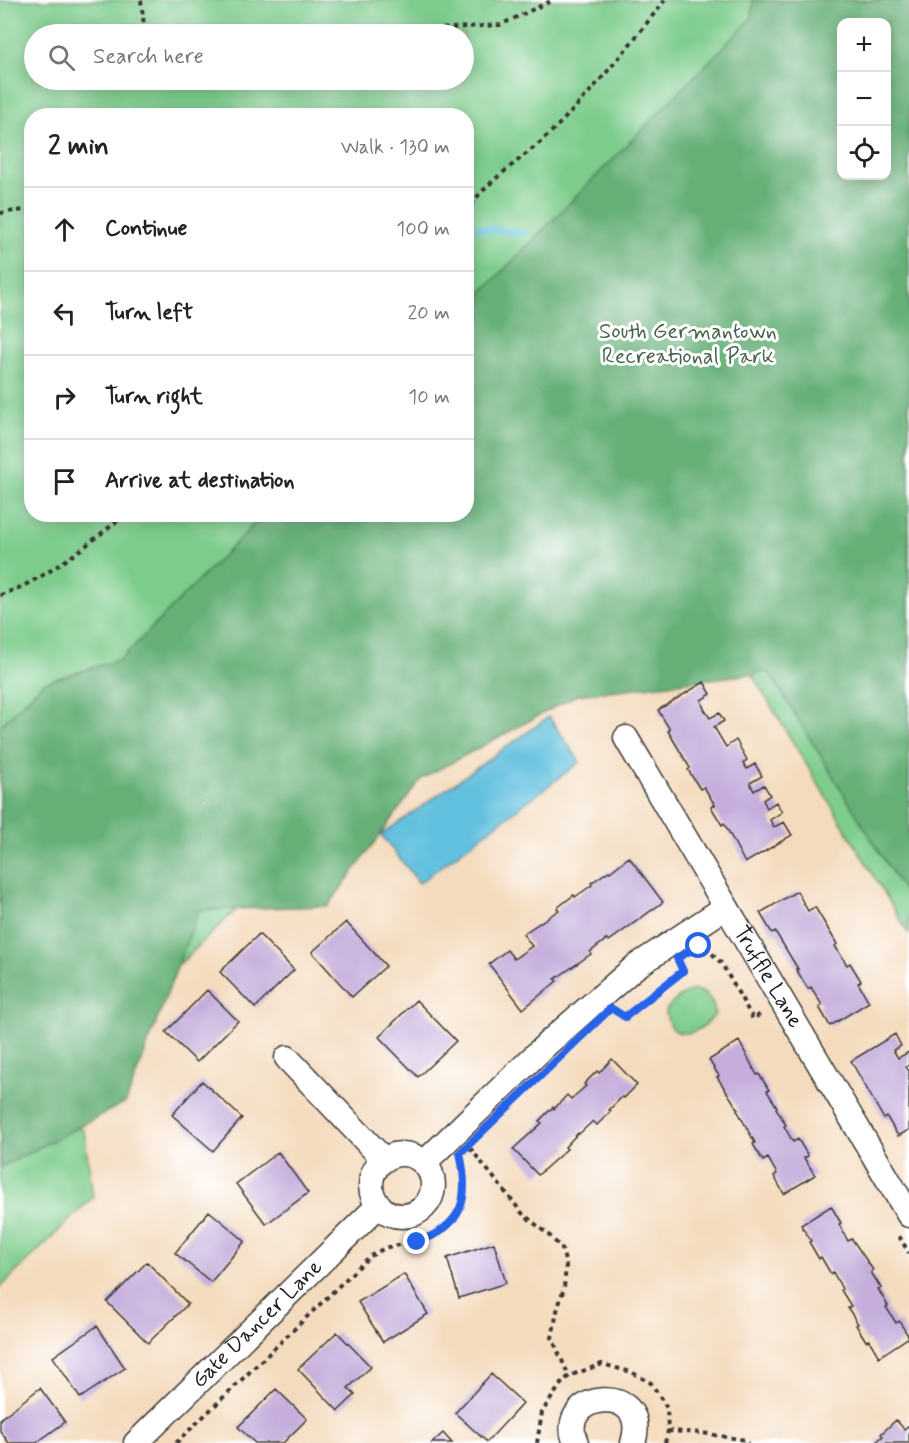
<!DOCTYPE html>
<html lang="en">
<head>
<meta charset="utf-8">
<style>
	body { margin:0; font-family:Mynerve,sans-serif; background:#f2f2f2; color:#222 }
	.controls { position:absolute; right:18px; top:18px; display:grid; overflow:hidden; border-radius:12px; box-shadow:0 3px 15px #0003 }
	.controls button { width:54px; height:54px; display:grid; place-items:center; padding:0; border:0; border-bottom:2px solid #e0e0e0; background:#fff; color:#222; font:30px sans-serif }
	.stop { position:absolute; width:18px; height:18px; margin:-14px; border:4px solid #2563eb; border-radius:50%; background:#fff }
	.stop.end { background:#2563eb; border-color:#fff; box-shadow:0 2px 6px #0008 }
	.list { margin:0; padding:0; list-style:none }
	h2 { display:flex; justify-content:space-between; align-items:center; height:78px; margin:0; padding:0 24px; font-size:26px }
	h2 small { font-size:20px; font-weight:400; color:#767676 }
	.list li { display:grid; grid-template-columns:39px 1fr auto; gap:18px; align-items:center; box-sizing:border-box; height:84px; padding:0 24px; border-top:2px solid #e0e0e0 }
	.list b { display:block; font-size:22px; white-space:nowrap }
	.list em { font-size:20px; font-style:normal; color:#767676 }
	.icon { flex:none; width:33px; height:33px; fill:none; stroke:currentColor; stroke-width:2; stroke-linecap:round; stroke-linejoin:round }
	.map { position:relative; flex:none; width:909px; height:1443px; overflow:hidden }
	.search { position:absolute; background:#fff; box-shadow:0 3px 15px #0003; left:24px; top:24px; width:450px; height:66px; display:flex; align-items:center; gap:15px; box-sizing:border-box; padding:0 21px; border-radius:33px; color:#767676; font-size:22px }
	.panel { position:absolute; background:#fff; box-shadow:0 3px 15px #0003; left:24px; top:108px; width:450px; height:414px; border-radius:24px }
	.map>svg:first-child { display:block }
	.green { fill:#7dcc8c; stroke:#4c7454; stroke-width:1.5; fill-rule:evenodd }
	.forest { fill:#66b078; stroke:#41664a; stroke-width:1.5; fill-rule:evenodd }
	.water { fill:#60c0de; stroke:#3e6e7d; stroke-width:1.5 }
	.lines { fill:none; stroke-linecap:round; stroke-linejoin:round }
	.stream { stroke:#60c0de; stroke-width:7 }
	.building { fill:#c5aedc }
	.minor-casing { stroke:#3c3934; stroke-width:27 }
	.path { stroke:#3c3934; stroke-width:4; stroke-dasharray:4.5 4.5; stroke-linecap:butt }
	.minor { stroke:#fff; stroke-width:24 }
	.route { stroke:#2563eb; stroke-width:8 }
	.labels { text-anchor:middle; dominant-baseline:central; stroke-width:6; stroke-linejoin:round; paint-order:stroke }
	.park-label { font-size:22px; fill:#436249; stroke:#fff }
	.street-label { font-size:22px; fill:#1c1c1c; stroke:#fff }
</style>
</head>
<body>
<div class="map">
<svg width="909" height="1443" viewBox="0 0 909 1443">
	<rect width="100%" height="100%" fill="#fff"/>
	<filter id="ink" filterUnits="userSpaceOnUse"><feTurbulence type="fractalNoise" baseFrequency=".0167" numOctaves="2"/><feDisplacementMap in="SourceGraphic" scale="12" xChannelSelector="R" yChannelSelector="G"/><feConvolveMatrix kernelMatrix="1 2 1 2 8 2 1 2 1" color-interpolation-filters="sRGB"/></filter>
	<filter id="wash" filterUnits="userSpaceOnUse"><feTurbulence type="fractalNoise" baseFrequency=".008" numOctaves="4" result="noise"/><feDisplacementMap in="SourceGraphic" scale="24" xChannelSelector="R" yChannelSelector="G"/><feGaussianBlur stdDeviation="1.35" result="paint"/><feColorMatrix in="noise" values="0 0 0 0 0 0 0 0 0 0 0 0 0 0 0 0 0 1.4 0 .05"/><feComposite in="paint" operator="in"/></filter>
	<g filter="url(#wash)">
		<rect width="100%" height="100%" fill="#f4dbbe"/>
		<path class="green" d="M0,0H909V934L699,587L310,839L59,1080L0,1025ZM842,22H886V176H842ZM34,34H464V80H34ZM32,116H466V514H32Z
			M694,990C708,992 714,1000 715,1014C700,1036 668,1045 666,1010C673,1001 683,993 694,990Z
			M48,1101L84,1131L93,1197L0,1288V1112Z"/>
		<path class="forest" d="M753,0H909V900L769,672L577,695L421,779L328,906L199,910L126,1102L0,1168V726L43,683L121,659L263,515L466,514L467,307L752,18ZM842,22H886V176H842Z"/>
		<path class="water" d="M549,717L580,762L419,883L381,835Z"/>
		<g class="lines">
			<path class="stream" d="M479,228L524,233"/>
		</g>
		<g id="blocks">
			<path class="building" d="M704,682L711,694L701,700L704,709L710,718L719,713L724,721L714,727L726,747L736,740L747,760L743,763L747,769L755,764L762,776L750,783L754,791L764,785L770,795L763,800L767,808L776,802L782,812L770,820L774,827L784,822L792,835L745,863L724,823L722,825L711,807L715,805L704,787L700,789L688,770L690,768L668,731L670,730L658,710Z
				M629,857L663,902L609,941L607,939L590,952L591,954L555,979L557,981L523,1009L489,964L507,950L514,959L532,946L523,934L559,910L557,908L574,895L575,897L592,885L591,883L609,871L610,872Z
				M797,891L808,911L815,907L837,944L835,946L847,965L850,963L861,981L858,983L869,1002L830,1026L819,1007L822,1005L811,987L808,989L796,969H798L775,931L772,933L760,913Z
				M346,922L386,966L352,997L312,952Z
				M259,934L294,970L255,1008L220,972Z
				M207,990L238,1021L197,1062L166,1032Z
				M416,1000L456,1041L418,1077L379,1037Z
				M895,1034L901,1046L893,1050L898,1058L909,1052V1065L906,1067L909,1071V1130L898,1136L887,1117L884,1119L851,1061Z
				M739,1041L757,1075L759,1074L769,1090L767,1091L777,1107L776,1108L786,1125L784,1126L793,1142L798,1139L808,1156L804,1158L815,1175L784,1194L774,1176L777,1174L768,1158L763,1161L753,1144L755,1143L737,1110L738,1109L717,1077L719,1076L709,1060Z
				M612,1059L637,1085L624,1098L622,1097L609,1110L611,1111L597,1125L593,1121L579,1134L578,1133L565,1147L567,1149L538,1175L513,1149L542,1123L539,1121L553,1107L554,1109L567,1095L571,1099L586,1086L584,1084L597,1071L599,1073Z
				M202,1081L242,1118L213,1151L172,1115Z
				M278,1152L308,1193L266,1224L236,1184Z
				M831,1206L841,1223L839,1224L848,1241L852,1239L873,1270L871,1272L881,1288L878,1289L888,1306L886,1307L896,1323L899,1321L909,1337L879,1357L869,1340L866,1341L856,1325L858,1324L848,1308L851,1306L841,1290L842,1289L833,1272L831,1274L821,1257L819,1259L809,1242L811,1241L801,1225Z
				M209,1211L245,1241L211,1282L175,1253Z
				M494,1243L506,1283L459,1298L447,1258Z
				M147,1262L188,1304L148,1343L107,1302Z
				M404,1274L428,1314L383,1342L358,1302Z
				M97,1326L125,1368L80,1398L53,1357Z
				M337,1332L371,1367L348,1388L355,1395L338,1411L298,1369Z
				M491,1374L523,1403L487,1442L455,1413Z
				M40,1388L65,1422L36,1443H9L0,1431V1419Z
				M276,1389L307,1419L283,1443H255L238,1427Z
				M896,1420L904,1429L909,1425V1443H875L883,1436L881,1434Z
				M443,1433L452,1443H432Z"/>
		</g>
	</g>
	<g filter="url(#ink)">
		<use href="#blocks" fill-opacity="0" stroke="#3c3934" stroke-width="1.5"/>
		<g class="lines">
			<g class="minor-casing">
				<g id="minor">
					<path id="s1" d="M626,738L909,1215"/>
					<path d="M287,1058L384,1160"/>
					<circle cx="402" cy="1185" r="31"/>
					<path d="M424,1163L548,1043L635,967L726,907"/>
					<path id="s2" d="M136,1443L379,1205"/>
					<path d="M576,1443C553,1391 652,1381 633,1443"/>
				</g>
			</g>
			<path class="path" d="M141,0L145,34
				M353,34L500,25L553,0
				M466,212C484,182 522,160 547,136C591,94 628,47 665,0
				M0,213L32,209
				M0,595C45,581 89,543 126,514
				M706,947L722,964L753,1019L762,1013
				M616,1011L625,1017L683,971L679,963
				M470,1148L522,1213L551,1237L562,1249L566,1265L564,1288L557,1311L552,1338L569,1376
				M899,1236L909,1253
				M668,1431L702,1433L745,1440L748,1443
				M176,1443L369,1257C374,1254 380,1250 386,1248C396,1244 407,1245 418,1242C460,1231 470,1198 461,1158
				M537,1443L542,1412L561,1384L569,1376L602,1364L631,1372L651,1383L667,1408L668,1431L665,1443"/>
			<use href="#minor" class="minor"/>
		</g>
	</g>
	<g class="lines" filter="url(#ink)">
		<path class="route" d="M417,1242C464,1226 470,1198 460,1153L611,1008L625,1017L683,971L677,958L699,946"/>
	</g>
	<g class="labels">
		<g class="park-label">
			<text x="688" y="332">South Germantown<tspan x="688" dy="25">Recreational Park</tspan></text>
		</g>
		<g class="street-label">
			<text stroke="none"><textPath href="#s1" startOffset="278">Truffle Lane</textPath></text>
			<text stroke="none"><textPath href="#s2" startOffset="170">Gate Dancer Lane</textPath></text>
		</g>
	</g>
</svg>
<div class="controls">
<button>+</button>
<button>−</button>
<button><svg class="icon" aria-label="locate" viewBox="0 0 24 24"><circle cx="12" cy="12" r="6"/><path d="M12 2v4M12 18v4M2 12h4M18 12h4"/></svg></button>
</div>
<div class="stop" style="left:699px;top:946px"></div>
<div class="stop end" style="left:417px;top:1242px"></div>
<div class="search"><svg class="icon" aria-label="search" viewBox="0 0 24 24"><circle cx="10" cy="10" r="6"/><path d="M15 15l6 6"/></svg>Search here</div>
<section class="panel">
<h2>2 min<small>Walk · 130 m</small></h2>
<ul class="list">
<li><svg class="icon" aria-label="ahead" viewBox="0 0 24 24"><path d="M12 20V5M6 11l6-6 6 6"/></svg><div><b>Continue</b></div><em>100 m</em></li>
<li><svg class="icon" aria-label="left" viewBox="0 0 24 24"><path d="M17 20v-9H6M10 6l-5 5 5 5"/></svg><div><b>Turn left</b></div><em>20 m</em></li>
<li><svg class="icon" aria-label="right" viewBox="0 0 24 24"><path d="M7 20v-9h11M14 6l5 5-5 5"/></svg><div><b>Turn right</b></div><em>10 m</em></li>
<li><svg class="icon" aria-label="arrive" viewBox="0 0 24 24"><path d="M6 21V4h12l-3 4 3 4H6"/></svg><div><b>Arrive at destination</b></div></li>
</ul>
</section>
</div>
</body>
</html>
